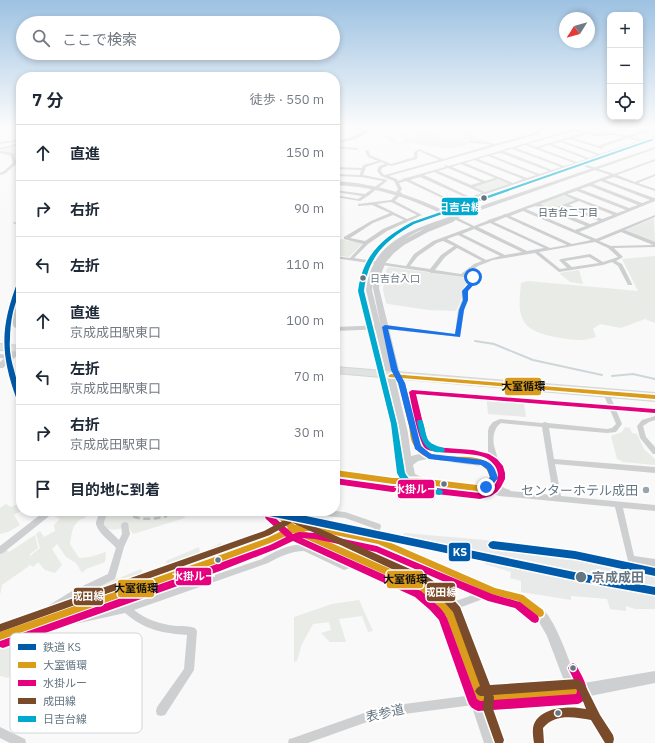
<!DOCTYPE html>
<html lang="ja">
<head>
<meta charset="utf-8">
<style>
	body { margin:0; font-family:"IBM Plex Sans","Noto Sans JP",sans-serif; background:#f6f6f7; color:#1f2937 }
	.controls { position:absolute; right:12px; top:12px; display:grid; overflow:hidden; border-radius:8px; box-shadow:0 2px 6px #0003 }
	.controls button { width:36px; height:36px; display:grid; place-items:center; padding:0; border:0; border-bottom:1px solid #e0e1e3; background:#fff; color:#1f2937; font:20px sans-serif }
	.compass { position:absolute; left:559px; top:12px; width:36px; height:36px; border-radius:50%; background:#fff; box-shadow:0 2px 6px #0003; rotate:233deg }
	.stop { position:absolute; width:12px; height:12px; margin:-9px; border:3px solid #1a73e8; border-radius:50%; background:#fff }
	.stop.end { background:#1a73e8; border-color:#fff; box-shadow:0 1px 4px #0008 }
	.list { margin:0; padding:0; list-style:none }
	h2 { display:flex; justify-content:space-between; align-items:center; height:52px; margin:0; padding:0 16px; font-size:17px }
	h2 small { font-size:13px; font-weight:400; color:#747a83 }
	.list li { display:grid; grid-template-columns:26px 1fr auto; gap:12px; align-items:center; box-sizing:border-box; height:56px; padding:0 16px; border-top:1px solid #e0e1e3 }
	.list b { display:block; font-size:15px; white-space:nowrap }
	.list p { margin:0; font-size:13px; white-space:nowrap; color:#747a83 }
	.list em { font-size:13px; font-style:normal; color:#747a83 }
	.icon { flex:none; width:22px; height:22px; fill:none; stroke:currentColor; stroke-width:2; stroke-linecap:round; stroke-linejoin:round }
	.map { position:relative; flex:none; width:655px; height:743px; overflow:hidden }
	.search { position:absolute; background:#fff; box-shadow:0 2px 6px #0003; left:16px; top:16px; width:324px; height:44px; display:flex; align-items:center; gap:10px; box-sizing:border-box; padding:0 14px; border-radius:22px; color:#747a83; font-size:15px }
	.panel { position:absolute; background:#fff; box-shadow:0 2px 6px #0003; left:16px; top:72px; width:324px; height:444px; border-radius:16px }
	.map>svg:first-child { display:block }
	.built { fill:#e8e9e9 }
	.green { fill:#e8ebe6 }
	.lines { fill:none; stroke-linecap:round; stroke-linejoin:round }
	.stream-far1 { stroke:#ced6d9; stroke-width:1.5 }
	.stream { stroke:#ced6d9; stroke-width:2 }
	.trunk-casing { stroke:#d5d6d6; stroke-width:2 }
	.minor { fill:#cecfd0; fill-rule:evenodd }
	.tertiary { fill:#cecfd0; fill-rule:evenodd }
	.trunk { fill:#e1e2e2; fill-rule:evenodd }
	.rail { stroke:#c3c5c6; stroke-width:2.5; stroke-dasharray:7 3.5; stroke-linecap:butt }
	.bus-1-casing { stroke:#fff; stroke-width:3 }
	.bus-2-casing { stroke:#fff; stroke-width:3 }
	.bus-3-casing { stroke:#fff; stroke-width:3 }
	.bus-4-casing { stroke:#fff; stroke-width:3 }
	.bus-1 { fill:#da9c1a; fill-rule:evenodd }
	.bus-2 { fill:#e5007d; fill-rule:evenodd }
	.bus-3 { fill:#7a4b2a; fill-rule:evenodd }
	.bus-4 { fill:#00a9ce; fill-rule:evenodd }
	.rail-1-casing { stroke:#fff; stroke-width:3 }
	.rail-1 { fill:#005aaa; fill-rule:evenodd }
	.route { fill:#1a73e8 }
	.bus-dot { fill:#657683; stroke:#fff; stroke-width:1.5 }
	.poi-dot { fill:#99a4ac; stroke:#fff; stroke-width:1.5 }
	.labels { text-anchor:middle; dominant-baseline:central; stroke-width:4; stroke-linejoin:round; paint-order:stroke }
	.far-neighbourhood-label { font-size:10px; fill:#57646e; stroke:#fff }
	.bus-label { font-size:10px; fill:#657683; stroke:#fff; text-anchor:start }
	.near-poi-label { font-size:13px; fill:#657683; stroke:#fff; text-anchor:end }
	.near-stop-label { font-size:13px; font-weight:bold; fill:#657683; stroke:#fff; text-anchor:start }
	.near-street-label { font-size:13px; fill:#657683; stroke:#fff }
	.key { fill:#fff; stroke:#d1d6da; stroke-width:1 }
	.key-label { font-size:11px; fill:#657683 }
	.line-badge { stroke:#fff; stroke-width:1.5 }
	.badge-label { font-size:11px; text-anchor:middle; font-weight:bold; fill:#fff }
	.pale-badge-label { font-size:11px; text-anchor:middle; font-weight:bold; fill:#111 }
</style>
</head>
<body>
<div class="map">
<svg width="655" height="743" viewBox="0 0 655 743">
	<rect width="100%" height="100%" fill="#f9f9f9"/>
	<path class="built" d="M390,267L467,278L470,280L464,287L462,298L456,311L428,310L388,304L386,303L383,290L384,278L387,268Z
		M486,394L496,395L497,401L524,403L526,417L488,414Z
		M404,533L497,541L549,548L655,568V609H635L626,606V611L610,609L607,599L571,596V600L521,592V581L510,578L511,572L485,564V560L402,541Z"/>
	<path class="green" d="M464,127L469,131L480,133L473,134L471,136L487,141L486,142H472L463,137V135L466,132L458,130Z
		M581,127H593V128C605,134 616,129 628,131C607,133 598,135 577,130Z
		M409,130H418L438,133L434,136L442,139L462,140L470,143C454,153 426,145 408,143C405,143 400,145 396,144C391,142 385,137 380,134L389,136H397L392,137L397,143L404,142L403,139L406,138L398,135L409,134L408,137L416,139L419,134Z
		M21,144V161L2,154L6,147Z
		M497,179L509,184L486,192L473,187Z
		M563,195L574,200L553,208L539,204Z
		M654,218L655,243L626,230Z
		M335,238L361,243L362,244L349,257L335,255Z
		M655,256V323L645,319L621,328L600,324L593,329L596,337C591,338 586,340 581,340C567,340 532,335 525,323C517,312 520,295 521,283L528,281L638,291L622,259Z
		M579,270L583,284L570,282L559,273Z
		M625,427L630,428L632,433L637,434L644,449L655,459V465L623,462L617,459L611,436L622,432Z
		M21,502V511L14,515L20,525L8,532L0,534V508L6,504L11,507Z
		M54,511H87L85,518C72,521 72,533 70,544L79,558L90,557L106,552L105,562L86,569L82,573L76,563L66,557L57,544L52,549L62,565L55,573L45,570L38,562L33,567L29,564V566L2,585L0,595V554L6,549L9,552L35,535L38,548L30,554V559L31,555L40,548L36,534L40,531L44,537L55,531L54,525L60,519L51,514Z
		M108,511H182L185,518L133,534L128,526C118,530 111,532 102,525Z
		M221,543L223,548L228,546L231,550L169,573L166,561L199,547L200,553Z
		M141,569L148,581L42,618L78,595Z
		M359,600L373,631L368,632L362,616L339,619L346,642H330L321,633L331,630L329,622L313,624L302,644L297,661L294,662V617L332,604Z
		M0,623L3,639L13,636V653L28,654L46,649L68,660L69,664L95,686L87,698L44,687L48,667L20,665L8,678L0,676Z"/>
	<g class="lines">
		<path class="stream-far1" d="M14,223H21"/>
		<path class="stream" d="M475,341L494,344L533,360L602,375
			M612,376L633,374L655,379"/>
		<g class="trunk-casing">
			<path id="trunk" d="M0,344L21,346V352L0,350Z
				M335,367L655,393V401L335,373Z"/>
		</g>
		<path class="minor" d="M353,127H358L368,131L365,132Z
			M544,127H549L538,132L539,134L389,176L397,179L398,181L403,179L404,178H406L445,167V165L449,166L573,129L596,134L616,133L627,136L655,127V129L631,137L642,140L655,136V138L581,163L614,174L655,159V161L617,175L635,182L655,174V176L638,183L655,189V191L614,177L605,180L654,198H655V201L579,232L596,239L655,215V217L625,230L655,242V247L614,248L623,257L616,261L622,264L632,284V285H628L618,266L612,262L603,265L559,272L535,253L493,260L478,266L466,275L475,276L477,280L468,291V300L464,310L460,337L385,329L335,331V327L385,325L455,334L458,310L462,300V291L472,280L471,278L433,273H431L429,272L335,258V256L350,258L363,244L344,239V237L371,221L390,213L372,205L359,206H358V204L391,200L398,193L396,192L398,189L394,181L381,176L377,171L379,166L385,164L381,162L366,167L363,175L388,180L368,196L360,201L335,197V195L358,199L362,196L335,192V190L365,194L383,181L361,177L335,176V174L360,175L361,170L335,169V167L362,168L363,165L378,161L368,157L365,151L367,150L369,151L370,155L391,164L414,157V152L419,149L443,159L491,145L486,144L471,143L469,142L470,141L486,142L494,144L535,133V131ZM573,131L583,133L536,147L528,144ZM585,134L596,136L616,135L624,137L598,146L574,138L585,135ZM628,138L639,141L600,154L563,141L571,139L602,149L604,148L602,147ZM560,142L597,155L589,158L552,144ZM525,145L574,163L564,166L516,148ZM549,145L586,159L577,162L539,148ZM512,149L561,167L552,170L504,151ZM419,151L439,160L385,175L383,174L381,171L382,168L389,165L391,166L417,159L418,152ZM501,153L549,171L539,174L491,155ZM488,156L536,175L527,178L478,159ZM474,160L523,179L513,183L465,163ZM461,164L495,178L485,181L452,167ZM577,164L610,175L506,214H504L503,215L488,220L487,221L474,226L456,217H454V219L471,227L433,241L414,254L406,266L354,258L368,244L387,231L422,215L395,201L402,193L400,192L402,189L399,183L406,181L455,204ZM448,168L481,182L471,185L438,171ZM434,172L482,193L470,197L424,175ZM420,177L467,198L455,202L410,180ZM498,179L509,184L485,192L474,187ZM601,181L650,200L642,203L593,184ZM590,186L638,205L629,208L580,189ZM577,191L626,210L617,213L567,194ZM564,195L575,200L551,209L540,204ZM579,201L613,215L602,219L569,205ZM391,202L417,215L407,219L377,204ZM536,206L586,226L575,230L526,209ZM565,206L599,221L590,224L555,210ZM523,211L591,240L572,244L510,216ZM393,215L404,220L383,229L365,241L350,238L373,223ZM506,217L567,245L550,248L494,222ZM490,223L544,248L527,251L478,227ZM474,229L522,252L505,255L462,234ZM621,232L653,245L611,246L599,241ZM458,235L500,256L486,260L447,239ZM443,241L454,246L441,255L430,269L410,266L418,256L437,243ZM595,242L608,248L618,257L603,262L590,254L561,259L559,260L567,268L560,269L539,252ZM457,248L482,261L474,264L461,274L435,270L445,257ZM589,257L599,263L572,267L565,261Z
			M611,127L624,128L634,127L624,130Z
			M21,139V141L0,144V142Z
			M335,146L357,148L359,149L357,150L335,148Z
			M0,151L13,153L17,163L6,173L0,175V173L4,171L13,163L11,155L0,153Z
			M335,227L340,229L335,233Z
			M0,354L12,355L15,357L12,359L0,358Z
			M606,391L609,393L622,424L616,432L607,433L549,428L554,459L655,467V473L555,464L561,496L655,505V511L623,508L634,556L655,559V567L628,561L615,507L499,496L483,489L482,487L483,485L486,484L496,489L490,478L491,476L494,475L497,476L504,488L510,490V491L553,495L542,427L501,423C493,428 492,441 495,449C496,453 498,457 497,461C497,464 495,467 494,470L491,471L488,470L487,468L490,461C487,463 485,466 480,465L479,463L488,455V431L489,427L493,422L500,419L542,423L545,422L548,423L607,429L612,428L616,424L603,393Z
			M655,416V420L649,422L643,426L646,437L655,447V454H653L640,438L637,426L642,420Z
			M45,511H54L53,513L3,553L0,554V546Z
			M100,511H108L104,522V525L119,540L122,534L121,525L122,523L125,522L128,523L130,534L124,547L115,579L78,597L31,626L126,605L262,559C273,552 291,543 304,545C313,546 335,558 344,562L350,561C353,557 355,553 361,555L362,557L356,566L344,570L304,551C291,551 279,557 268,563L134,610C147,620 160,624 176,626C182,626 189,626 195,628L197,631L194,670L165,715L161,716L157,715L156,711L157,707L184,669L187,635C162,633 145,630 125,613L34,633L31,632L29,629L31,626L28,627L25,626L24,623L25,620L72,591L108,574L116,548C110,541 98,533 96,524C96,520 99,515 100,511Z
			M300,511H335L345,512L380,524L381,526L378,537L495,588L523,595L533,601L543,610L544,613L543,616L540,617L537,616L527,607L518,601L494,595L456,609L453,608L452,605L453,602L484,591L378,544L316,531L304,530L292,531L289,530L288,528L289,526C309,520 349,532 370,536L373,528L345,518L304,514L301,513Z
			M481,694L484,696L486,699L484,702L481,704L381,717L308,743H288L289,739L293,738L381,707Z
			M0,727L25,739L26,743H10L0,738Z"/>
		<path class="tertiary" d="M371,127H376L356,139L335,144V142L352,137Z
			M21,142V144L0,150V148Z
			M655,147V149L458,218L453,222L428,232L404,245L394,253L386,262L381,274L379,288L399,370L406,383L422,446L430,453L483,460L494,466L499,478L489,490L481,492L445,489L420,484L393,485L335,477V469L393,477H407L402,465L400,433L396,415L366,290C371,243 410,230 449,217C409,198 379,187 335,185V181C381,184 413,196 454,215ZM424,229L405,239C411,235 418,231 424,229ZM374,277L373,288L381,327L372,290ZM395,378L398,383L413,447L419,454L411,456L408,433ZM427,459L481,466L487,470L489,477L483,484C468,486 429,482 415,474L413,465L418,461Z
			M21,255V265L19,264L16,260L19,256Z
			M21,293V303L17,318L21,325V331L14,327L10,318C10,310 14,296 21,293Z
			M18,346H21V352L3,368H0V362Z
			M270,511H282L299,527L426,583C466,613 467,650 485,692L566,686L547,636L534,613L536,609L540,608C554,613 572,669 578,684L655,671V683L575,699L487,705V710L498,743H484L473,710L474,699L452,633L439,610L430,599L418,591L292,533L274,543L2,642L0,641V631L266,537L285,527Z"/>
		<use href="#trunk" class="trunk"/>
		<path class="rail" d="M124,511C137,521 151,520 167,516"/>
		<g class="bus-1-casing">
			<path id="bus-1" d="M391,374L655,395V399L389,377L388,376Z
				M402,381L405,383L419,442C421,445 423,448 425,450C442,464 477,448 492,467C494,470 496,474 498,478C492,486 486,490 477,491L419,484H393L335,476V470L393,478H419L477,485L484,483L490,478C489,475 488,471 486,469C470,450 428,474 413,444C410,439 410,431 409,426C405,411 402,397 399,383Z
				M271,511H280L295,525L297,524L316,525L382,539L495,588L523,595L543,610L544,613L543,616L540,617L537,616L518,601L491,594L378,544L316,531H304L425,584L442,598L453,611L484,694L575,687L578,689L580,692L578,695L575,697L481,704L478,702L446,616L436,604L419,590L293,533L273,542L217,563L0,640V632L212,558L267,538L288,528Z"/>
		</g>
		<g class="bus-2-casing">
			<path id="bus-2" d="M412,390L654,409H655V413L416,394L427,440L430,445L433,447L473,450L489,454L497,459L503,466L505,473V479L501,487L497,492L491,496L480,499L419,492H392L335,484V478L392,486H419L480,493C500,489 505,469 486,458C472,451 432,455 425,448C419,443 411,402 409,392Z
				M269,514L272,515L293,534L299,532L315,533L377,546L492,594L520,602L538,616L539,619L538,622L535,623L532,622L515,608L488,601L376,552L315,539L302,538L421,591C430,599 442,607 447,618L477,699L480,701L576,694L577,692L576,684L568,668L570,665L573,663L576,665C582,676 596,697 578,704L478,711C473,709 470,707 468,702L439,620L430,610L415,597L293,541L276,549L220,571L3,648L0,647V641L3,640L214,565L270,545L286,537L266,519L265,517L266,515Z"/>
		</g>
		<g class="bus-3-casing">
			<path id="bus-3" d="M288,518L291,519L292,521L291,523L270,535L0,632V624L264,531Z
				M296,518L428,577L443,588L460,607L490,685L578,679L581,681L585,685L600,715L613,735L614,739L613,743H605L591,720C575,717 555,713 543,728L544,743H534C533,737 532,729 534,724C542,706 571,706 586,709L579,691L576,689L493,695L494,697L493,709L504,740L503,743H495L483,709L484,697V696H480L477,694L475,691L477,688L480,686L453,612L437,594L422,583L293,523L292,521L293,519Z"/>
		</g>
		<g class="bus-4-casing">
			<path id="bus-4" d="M651,139L654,140L414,224C385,241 368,256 364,291L397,424L405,473C413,487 425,486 439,489L442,490L443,492L442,494L439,495L411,489L402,482L397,473L391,424L358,291C363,255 381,239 412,222Z
				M418,420H422L423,422C428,440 425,443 444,448L445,450L444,452C424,455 420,437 417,422Z"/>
		</g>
		<use href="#bus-1" class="bus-1"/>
		<use href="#bus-2" class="bus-2"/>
		<use href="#bus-3" class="bus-3"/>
		<use href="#bus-4" class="bus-4"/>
		<g class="rail-1-casing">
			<path id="rail-1" d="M21,279C21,292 16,300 13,312C11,321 10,330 10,339C9,349 11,360 14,370C17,383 21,389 21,402L17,400C0,354 0,327 18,281Z
				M261,511H282L584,574L655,587V595L584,582L265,515L262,513Z
				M493,541L575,551L655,568V576L575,559L493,549L490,548L488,545L490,542Z"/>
		</g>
		<use href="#rail-1" class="rail-1"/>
	</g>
	<linearGradient id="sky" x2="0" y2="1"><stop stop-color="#9dc2e2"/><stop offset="0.55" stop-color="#fcfcfc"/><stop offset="1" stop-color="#fcfcfc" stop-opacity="0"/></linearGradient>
	<rect width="655" height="231" fill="url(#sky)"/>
	<path class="route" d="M471,276H475L478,280L468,291V300L464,310L460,337L388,329L398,370L405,383L421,446L431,454L483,460C493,463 495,468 498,478L489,489L486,490L482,487L490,477L487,469L481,465L429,459L415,449L398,383L391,370L382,327L385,325L455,334L459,310L463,300L462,291L472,280Z"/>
	<g class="bus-dot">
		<circle cx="484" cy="198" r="3.5"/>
		<circle cx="363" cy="278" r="3.5"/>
		<circle cx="444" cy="484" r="3.5"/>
		<circle cx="218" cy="560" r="3.5"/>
		<circle cx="581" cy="577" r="6"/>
		<circle cx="573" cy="668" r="3.5"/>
		<circle cx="558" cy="713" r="3.5"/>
	</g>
	<circle class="poi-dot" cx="646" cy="490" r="4"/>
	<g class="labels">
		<g class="far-neighbourhood-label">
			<text x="568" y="212">日吉台二丁目</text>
		</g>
		<g class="bus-label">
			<text x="370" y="278">日吉台入口</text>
		</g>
		<g class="near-poi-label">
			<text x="638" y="490">センターホテル成田</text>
		</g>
		<g class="near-stop-label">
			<text x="592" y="577">京成成田</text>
		</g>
		<g class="near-street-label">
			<text transform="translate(385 713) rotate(-13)">表参道</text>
		</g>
	</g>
	<rect x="10" y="633" width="132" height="100" rx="6" class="key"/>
	<rect x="18" y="644" width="18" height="6" fill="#005aaa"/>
	<rect x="18" y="662" width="18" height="6" fill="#da9c1a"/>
	<rect x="18" y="680" width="18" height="6" fill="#e5007d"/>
	<rect x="18" y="698" width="18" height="6" fill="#7a4b2a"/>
	<rect x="18" y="716" width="18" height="6" fill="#00a9ce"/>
	<g class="key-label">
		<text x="43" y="651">鉄道 KS</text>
		<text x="43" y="669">大室循環</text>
		<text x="43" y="687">水掛ルー</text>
		<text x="43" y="705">成田線</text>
		<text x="43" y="723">日吉台線</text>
	</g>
	<g class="line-badge">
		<rect x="441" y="197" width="38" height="19" rx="4" fill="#00a9ce"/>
		<rect x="504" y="377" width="38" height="19" rx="4" fill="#da9c1a"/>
		<rect x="397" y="479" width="38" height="20" rx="4" fill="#e5007d"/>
		<rect x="448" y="542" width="23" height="20" rx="4" fill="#005aaa"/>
		<rect x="175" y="567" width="37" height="19" rx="4" fill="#e5007d"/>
		<rect x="386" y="570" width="38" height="19" rx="4" fill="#da9c1a"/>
		<rect x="117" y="579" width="38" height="19" rx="4" fill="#da9c1a"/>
		<rect x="426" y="582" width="30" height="20" rx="4" fill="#7a4b2a"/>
		<rect x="73" y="587" width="31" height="19" rx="4" fill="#7a4b2a"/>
	</g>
	<g class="badge-label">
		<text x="460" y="211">日吉台線</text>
		<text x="416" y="493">水掛ルー</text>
		<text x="460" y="556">KS</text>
		<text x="194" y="580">水掛ルー</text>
		<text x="441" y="596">成田線</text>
		<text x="88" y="600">成田線</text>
	</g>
	<g class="pale-badge-label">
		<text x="523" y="390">大室循環</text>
		<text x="405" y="583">大室循環</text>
		<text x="136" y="592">大室循環</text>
	</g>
</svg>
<div class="controls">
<button>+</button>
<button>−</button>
<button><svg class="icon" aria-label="locate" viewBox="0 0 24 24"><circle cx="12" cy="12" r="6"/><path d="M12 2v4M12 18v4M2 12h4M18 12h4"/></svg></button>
</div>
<svg class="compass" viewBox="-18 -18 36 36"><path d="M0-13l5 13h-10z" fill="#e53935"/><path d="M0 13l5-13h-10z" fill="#747a83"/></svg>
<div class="stop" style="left:473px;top:277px"></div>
<div class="stop end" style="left:486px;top:487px"></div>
<div class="search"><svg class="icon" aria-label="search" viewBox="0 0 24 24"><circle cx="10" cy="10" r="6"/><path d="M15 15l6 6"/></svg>ここで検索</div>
<section class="panel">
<h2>7 分<small>徒歩 · 550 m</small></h2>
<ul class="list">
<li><svg class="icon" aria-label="ahead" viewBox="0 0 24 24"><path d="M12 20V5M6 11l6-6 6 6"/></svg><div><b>直進</b></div><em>150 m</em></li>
<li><svg class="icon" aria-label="right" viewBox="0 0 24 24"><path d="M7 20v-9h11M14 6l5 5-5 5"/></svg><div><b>右折</b></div><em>90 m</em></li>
<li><svg class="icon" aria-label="left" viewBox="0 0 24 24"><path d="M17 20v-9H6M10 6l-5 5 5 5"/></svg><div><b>左折</b></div><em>110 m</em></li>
<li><svg class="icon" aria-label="ahead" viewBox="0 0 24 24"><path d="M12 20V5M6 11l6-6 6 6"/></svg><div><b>直進</b><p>京成成田駅東口</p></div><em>100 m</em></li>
<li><svg class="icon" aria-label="left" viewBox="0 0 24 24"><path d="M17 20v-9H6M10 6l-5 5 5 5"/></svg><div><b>左折</b><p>京成成田駅東口</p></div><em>70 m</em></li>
<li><svg class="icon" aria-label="right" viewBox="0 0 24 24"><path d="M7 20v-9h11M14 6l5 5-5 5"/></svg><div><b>右折</b><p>京成成田駅東口</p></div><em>30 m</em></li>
<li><svg class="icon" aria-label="arrive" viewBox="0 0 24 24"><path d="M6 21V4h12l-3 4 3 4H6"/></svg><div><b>目的地に到着</b></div></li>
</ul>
</section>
</div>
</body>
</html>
